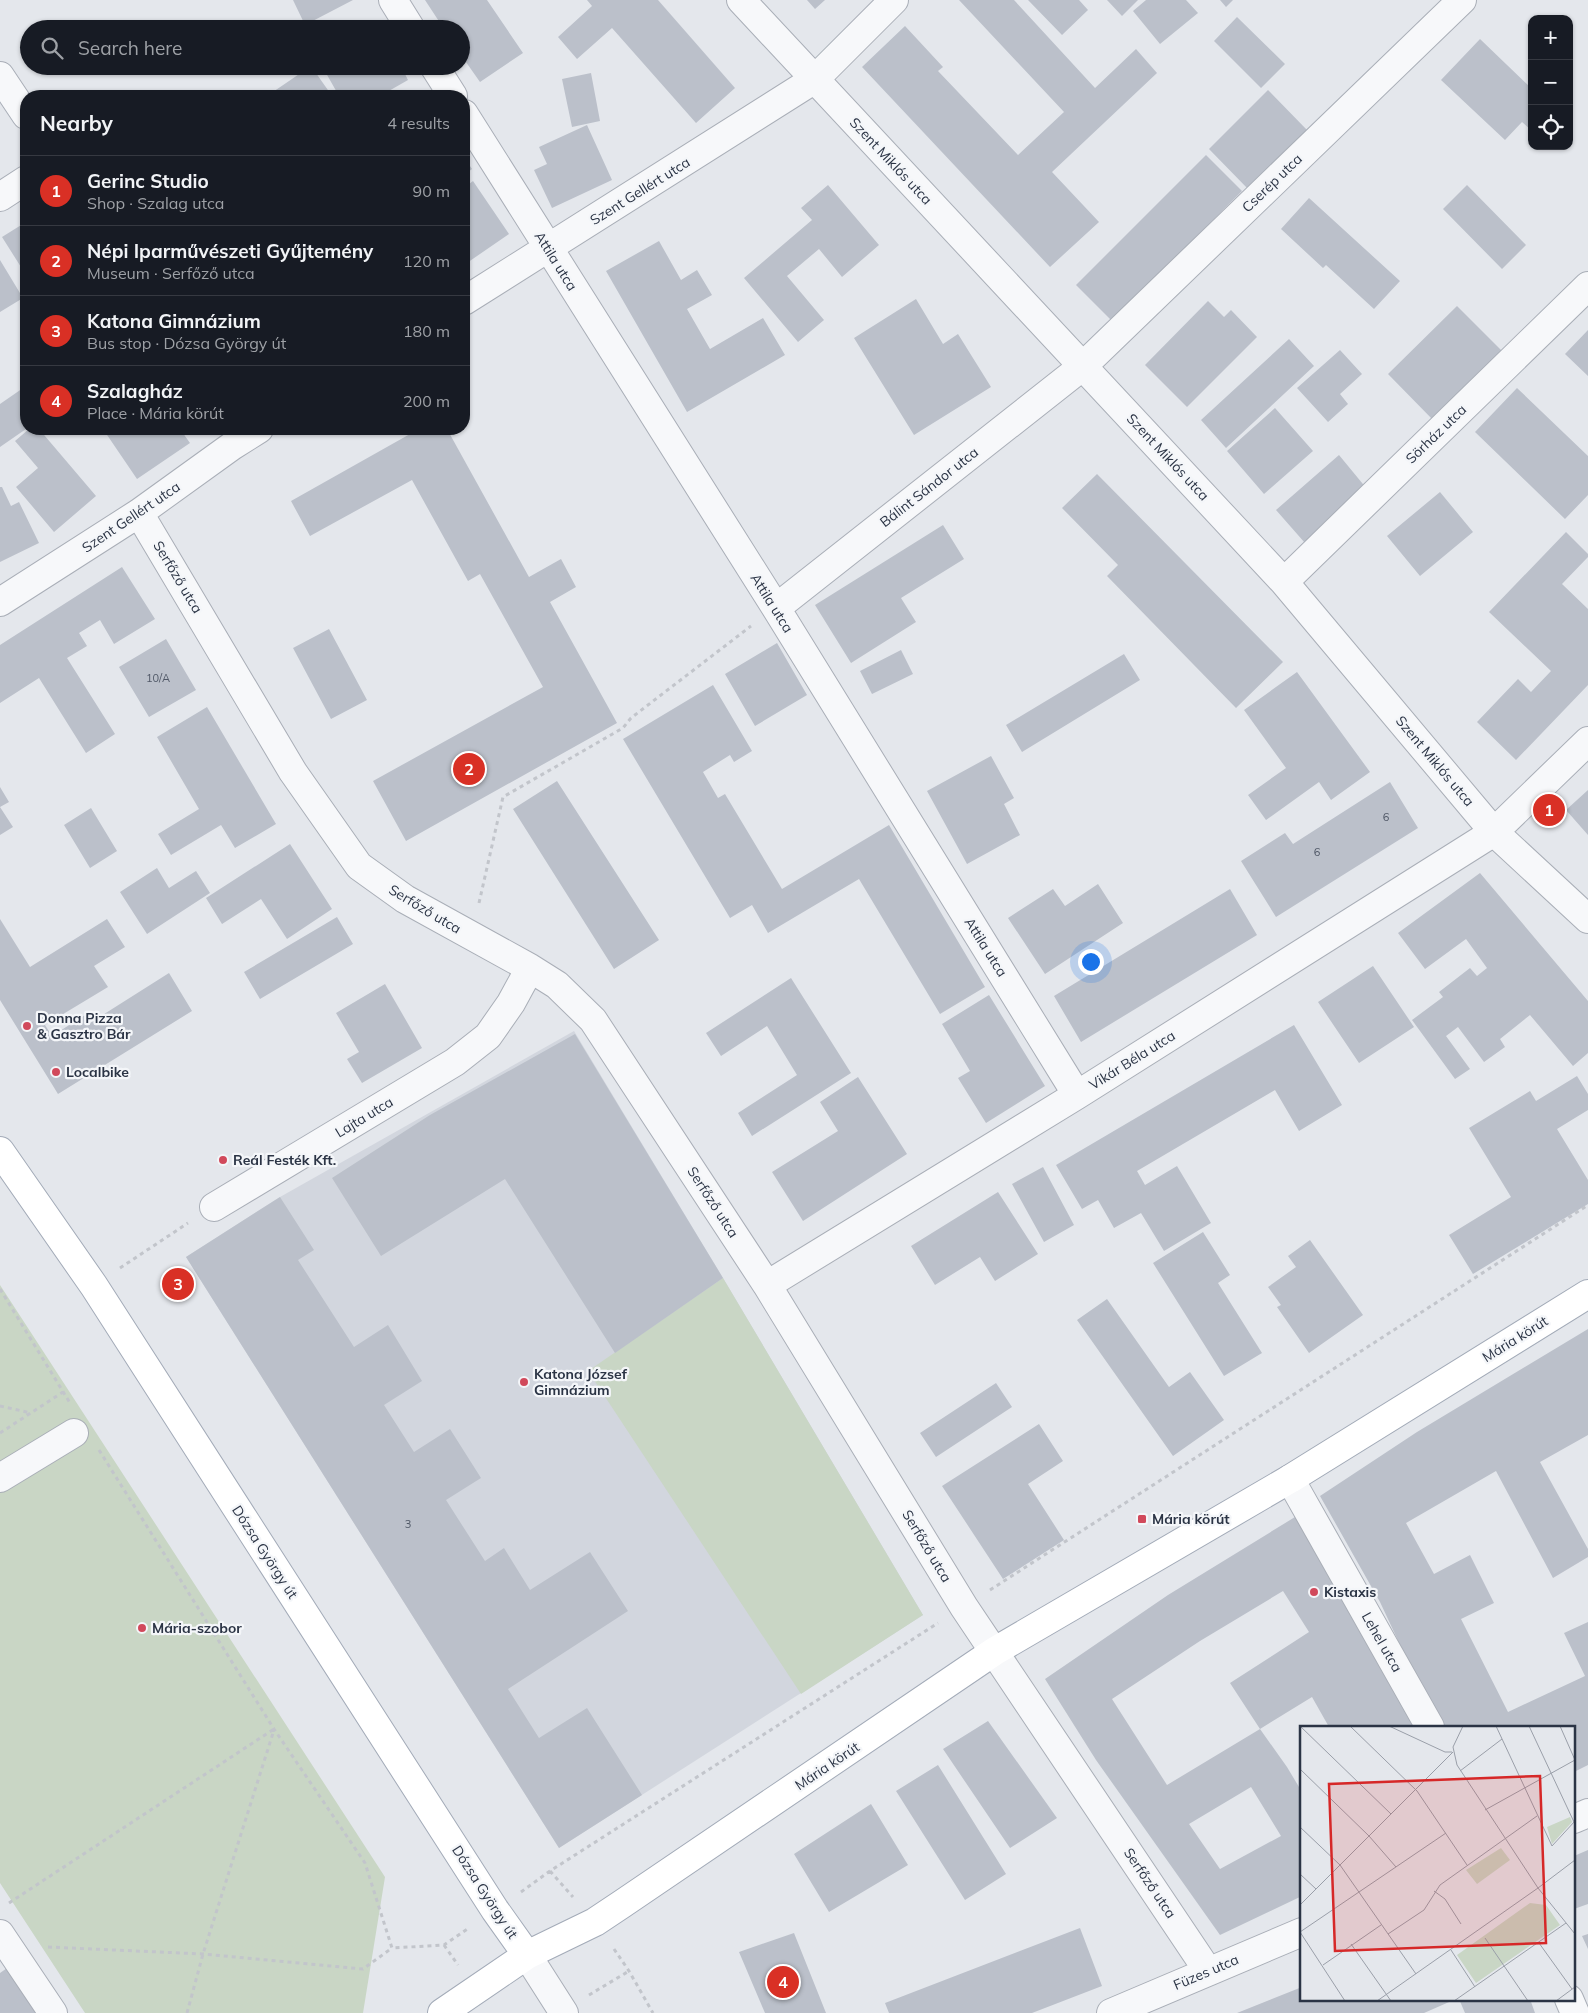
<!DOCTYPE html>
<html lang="en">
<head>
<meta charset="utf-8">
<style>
	body { margin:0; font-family:Mulish,sans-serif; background:#242831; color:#f1f3f6 }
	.controls { position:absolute; right:15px; top:15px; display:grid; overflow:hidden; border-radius:10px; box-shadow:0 1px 4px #0004 }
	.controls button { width:45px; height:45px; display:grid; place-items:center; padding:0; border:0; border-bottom:1px solid #363941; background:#171b24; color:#f1f3f6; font:25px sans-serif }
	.you { position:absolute; left:1090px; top:961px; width:18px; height:18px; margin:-12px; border:4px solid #fff; border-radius:50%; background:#1a73e8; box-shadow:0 0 0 8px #1a73e833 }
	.badge { display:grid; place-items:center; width:32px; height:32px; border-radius:50%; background:#d93025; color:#fff; font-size:16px; font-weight:700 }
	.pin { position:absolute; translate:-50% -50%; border:2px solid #fff; box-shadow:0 1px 5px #0006 }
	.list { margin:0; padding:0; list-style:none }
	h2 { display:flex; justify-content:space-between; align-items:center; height:65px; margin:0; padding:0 20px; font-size:21px }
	h2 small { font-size:16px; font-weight:400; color:#9ea1a6 }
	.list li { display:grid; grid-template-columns:32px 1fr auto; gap:15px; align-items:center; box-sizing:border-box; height:70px; padding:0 20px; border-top:1px solid #363941 }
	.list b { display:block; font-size:19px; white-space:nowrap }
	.list p { margin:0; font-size:16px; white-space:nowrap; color:#9ea1a6 }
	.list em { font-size:16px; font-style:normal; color:#9ea1a6 }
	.icon { flex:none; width:28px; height:28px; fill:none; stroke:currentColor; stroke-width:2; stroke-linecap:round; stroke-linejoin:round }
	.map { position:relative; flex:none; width:1588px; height:2013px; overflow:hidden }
	.search { position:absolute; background:#171b24; box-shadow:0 1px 4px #0004; left:20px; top:20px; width:450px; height:55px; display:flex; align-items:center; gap:12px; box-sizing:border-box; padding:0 18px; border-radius:28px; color:#9ea1a6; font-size:19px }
	.panel { position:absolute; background:#171b24; box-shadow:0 1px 4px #0004; left:20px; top:90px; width:450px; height:345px; border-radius:20px }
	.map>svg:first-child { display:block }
	.built { fill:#d2d6de }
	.green { fill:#c9d6c5 }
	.building { fill:#bbc0ca; fill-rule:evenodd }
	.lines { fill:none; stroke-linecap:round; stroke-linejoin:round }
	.minor-casing { stroke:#a9aeb7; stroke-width:30 }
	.major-casing { stroke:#a3abb8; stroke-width:30 }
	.path { stroke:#c2c5cb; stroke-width:3; stroke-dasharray:4 4; stroke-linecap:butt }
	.minor { stroke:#f7f8fa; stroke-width:28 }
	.major { stroke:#fff; stroke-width:28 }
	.poi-dot { fill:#d1495b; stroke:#f4f6f9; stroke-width:2 }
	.labels { text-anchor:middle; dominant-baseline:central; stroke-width:4.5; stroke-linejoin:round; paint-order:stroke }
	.number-label { font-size:11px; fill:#4f5766 }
	.street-label { font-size:14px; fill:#2b3445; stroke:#f4f6f9 }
	.poi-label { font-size:14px; font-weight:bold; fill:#2b3445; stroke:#f4f6f9; text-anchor:start }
	.inset-road { fill:none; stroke:#9a9fa9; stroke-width:1 }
	.view { fill:#d62828; fill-opacity:0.15; stroke:#d62828; stroke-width:2.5 }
	.inset-edge { fill:none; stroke:#2b3445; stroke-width:2.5 }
</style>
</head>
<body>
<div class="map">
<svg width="1588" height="2013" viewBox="0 0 1588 2013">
	<rect width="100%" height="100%" fill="#e4e7ec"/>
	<path class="built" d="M574,1031L723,1278L923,1615L559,1848L186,1257L280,1197Z"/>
	<path class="green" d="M723,1278L923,1615L801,1694L588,1371Z
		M0,1285L385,1877L363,2013H85L0,1883Z"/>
	<path class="building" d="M293,0H353L305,25Z
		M425,0H487L523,53L480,82L461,55V29H444Z
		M587,0H658L735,88L696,123L612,28L577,59L558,37L592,6Z
		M807,0H825L815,9Z
		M959,0H1014L1095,88L1136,49L1157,73L1052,172L1099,222L1050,267L862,67L905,26L943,67L938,71L1018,155L1064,112Z
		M1028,0H1079L1088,10L1062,35Z
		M1107,0H1138L1122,16Z
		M1146,0H1186L1198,13L1160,44L1133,11Z
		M1220,0H1233L1226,7Z
		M1237,17L1285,64L1261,88L1214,41Z
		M1480,39L1532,89V131L1522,122L1505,140L1441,80Z
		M311,66L330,93L325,96H267Z
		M322,66H401L408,80L380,96H339Z
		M591,73L600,121L572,127L562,79Z
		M1268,90L1307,130L1248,189L1209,149Z
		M587,125L612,180L552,208L534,170L547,164L539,147Z
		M1206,155L1242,191L1112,321L1076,285Z
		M464,157L472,169L464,175Z
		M473,181L509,234L464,265V188Z
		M828,185L879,245L842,277L819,249L787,276L824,320L798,342L744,278L812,220L801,208Z
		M1467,185L1526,245L1502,269L1443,209Z
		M1309,198L1400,281L1374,309L1326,265L1323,268L1281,229Z
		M26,222V275L2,237Z
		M659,241L681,280L697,270L712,295L687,309L710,349L763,318L785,355L687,412L606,271Z
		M0,260L23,298L0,312Z
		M916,299L943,344L958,334L991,387L914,435L854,338Z
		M1208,301L1224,317L1231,310L1257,337L1187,407L1145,365Z
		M1457,306L1503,352L1434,421L1388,374Z
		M1588,330V376L1565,354Z
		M1289,339L1314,366L1226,448L1201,420Z
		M1340,350L1362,374L1340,394L1348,404L1328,422L1297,388Z
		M26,386V429L0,447V404Z
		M1517,388L1588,456V495L1565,519L1475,432Z
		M1275,408L1313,451L1264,494L1227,451Z
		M29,429H39L96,496L54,532L16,487L38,468L15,441Z
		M103,429H180L190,443L137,479Z
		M407,429H447L529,577L561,559L576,587L550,602L617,723L406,841L373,781L543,687L480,574L468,581L412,480L310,536L291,501L410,434Z
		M1339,455L1367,489L1305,543L1276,510Z
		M1097,474L1283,662L1236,708L1107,576L1118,565L1062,508Z
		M0,487H2L11,506L19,502L39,543L0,562Z
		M1440,492L1473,532L1420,576L1387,536Z
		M943,525L964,559L901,598L916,622L851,663L815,605Z
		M1566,532L1588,554V557L1562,584L1588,609V685L1516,760L1477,722L1518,679L1531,692L1551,671L1489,612Z
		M122,567L155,619L114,644L100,620L79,633L87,646L67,658L115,734L86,753L39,678L0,703V645Z
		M329,629L367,700L331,719L293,648Z
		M166,639L196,690L149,717L119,667Z
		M777,643L807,695L755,726L725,674Z
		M901,650L913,674L872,694L860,671Z
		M1124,654L1140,680L1022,752L1006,725Z
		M1297,672L1370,772L1331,800L1319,782L1266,820L1248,795L1286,768L1244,710Z
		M713,685L752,751L734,762L730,755L703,772L718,798L725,794L782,889L889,825L985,987L940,1014L859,879L768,933L752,905L730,918L623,739Z
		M207,707L276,824L235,848L221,825L171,855L158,834L199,809L157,737Z
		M991,756L1014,798L1004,804L1020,835L967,864L927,791Z
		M557,781L659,940L614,969L513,809Z
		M1390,782L1418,828L1276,917L1241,861L1285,833L1293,844Z
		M0,787L9,802L0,807Z
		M1588,790V835L1566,810Z
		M0,807L13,827L0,835Z
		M91,808L117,851L90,868L64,825Z
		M290,844L332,909L287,939L261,899L222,924L206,898Z
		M157,868L169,888L196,871L210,893L147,934L120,892Z
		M1480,873L1588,1001V1053L1573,1066L1530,1015L1500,1039L1505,1047L1484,1062L1458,1027L1446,1036L1470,1069L1455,1079L1412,1020L1443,997L1439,992L1470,968L1477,976L1487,968L1466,939L1425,969L1398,933Z
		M1098,884L1123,923L1045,974L1008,918L1053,889L1065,906Z
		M1230,889L1257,935L1081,1042L1054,996Z
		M337,917L353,944L260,999L244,972Z
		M0,919L30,967L107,919L125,947L94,966L108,987L45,1025L52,1036L85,1015L90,1023L169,973L192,1011L58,1094L0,1000Z
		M1373,966L1414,1027L1359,1063L1318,1002Z
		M791,978L851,1073L752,1136L738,1113L797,1075L767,1026L721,1056L706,1033Z
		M385,984L422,1048L362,1083L347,1059L359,1052L336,1013Z
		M989,995L1045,1086L986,1123L958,1078L970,1071L942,1024Z
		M1294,1025L1342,1105L1299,1131L1275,1090L1137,1171L1145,1185L1177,1166L1211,1223L1164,1251L1141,1213L1114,1228L1098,1200L1082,1209L1056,1165Z
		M575,1034L723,1278L615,1353L505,1179L381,1256L332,1178L430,1115Z
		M1577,1076L1588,1094V1110L1557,1129L1588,1180V1204L1473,1274L1449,1235L1511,1197L1469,1128L1530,1091L1536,1101Z
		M858,1077L907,1154L803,1221L772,1172L838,1131L820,1102Z
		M1043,1167L1074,1225L1044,1242L1012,1184Z
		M998,1192L1038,1254L995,1281L980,1257L935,1285L911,1246Z
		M280,1197L314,1250L298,1260L354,1347L388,1325L422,1381L384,1405L414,1452L450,1429L481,1478L446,1500L485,1561L504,1548L530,1590L590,1552L628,1611L508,1689L539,1738L587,1708L642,1795L559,1848L186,1257Z
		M1203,1232L1230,1275L1218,1283L1262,1353L1224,1376L1153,1263Z
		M1310,1240L1363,1315L1309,1353L1277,1307L1281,1305L1268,1287L1296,1267L1288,1256Z
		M1107,1299L1169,1387L1190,1372L1224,1420L1173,1456L1077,1320Z
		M1588,1329V1435L1540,1462L1588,1549V1557L1553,1578L1496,1471L1406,1523L1434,1574L1470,1555L1494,1603L1461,1619L1508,1712L1585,1676L1564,1633L1588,1622V1765L1574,1772V1727H1445L1402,1649L1380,1602L1320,1496L1417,1432Z
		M996,1383L1012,1407L936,1457L920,1433Z
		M1039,1424L1063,1461L1028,1484L1064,1540L1003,1579L942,1486Z
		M1295,1517L1416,1727H1329L1312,1697L1260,1729L1287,1767L1302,1792V1896L1220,1935L1096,1760L1045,1679L1168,1595ZM1283,1591L1309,1632L1230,1683L1260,1729L1167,1785L1112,1699L1200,1641ZM1251,1787L1281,1836L1220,1869L1189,1824Z
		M988,1721L1057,1818L1010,1848L943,1749Z
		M938,1765L1006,1874L965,1900L896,1791Z
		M871,1804L908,1865L829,1912L794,1854Z
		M1588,1850V1904L1574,1909V1856Z
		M1080,1928L1102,1986L1032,2013H889L885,2003Z
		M794,1933L826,2013H765L739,1952Z
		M1588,1934V1949L1582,1936Z
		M10,1966L41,2013H0V1973Z
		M1302,1987V1999H1456L1424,2013H1237Z
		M1459,1999H1530L1535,2013H1465Z"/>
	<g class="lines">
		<g class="minor-casing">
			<path id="minor" d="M393,0L411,29
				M741,0L1284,582L1494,832L1588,919
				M434,66L453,96
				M0,76L26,115
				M464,114L776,608L1077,1095
				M0,197L26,180
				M464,301L815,79L894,0
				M139,513L293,772L359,866L405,899L530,968L557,985L593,1020L767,1285L964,1607L1208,1971
				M1284,582L1588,286
				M0,602L139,513L232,446L259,429
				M776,608L1083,366L1462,0
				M214,1207L455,1062L488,1036L511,1003L530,968
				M767,1285L1077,1095L1494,832L1588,741
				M0,1478L74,1433
				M1290,1479L1430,1727
				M1574,1819L1588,1813
				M0,1934L53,2013
				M527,1955L564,2013
				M1569,1999L1575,2013
				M1111,2013L1302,1932"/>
		</g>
		<g class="major-casing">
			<path id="major" d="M0,1151L94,1286L495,1910L527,1955
				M442,2013L527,1955L595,1922L622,1904L995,1651L1290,1479L1588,1294"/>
		</g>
		<path class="path" d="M479,903L503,797L623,728L631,718L751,626
			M120,1268L188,1223
			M0,1289L70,1403
			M0,1406L31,1413
			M0,1433L63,1392
			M99,1450L274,1729L365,1863L392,1948L444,1945L469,1928
			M990,1590L1588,1205
			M550,1871L573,1897
			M521,1892L550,1871L938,1623
			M9,1903L274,1729
			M444,1945L458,1965
			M48,1947L203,1954L363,1969L392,1948
			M614,1949L629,1971L653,2013
			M589,1995L629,1971
			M187,2013L203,1954L274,1730"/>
		<use href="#minor" class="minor"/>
		<use href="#major" class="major"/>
	</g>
	<g class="poi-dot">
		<circle cx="27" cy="1026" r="5"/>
		<circle cx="56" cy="1072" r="5"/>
		<circle cx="223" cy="1160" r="5"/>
		<circle cx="524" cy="1382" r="5"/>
		<rect x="1137" y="1514" width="10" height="10" rx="2.5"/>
		<circle cx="1314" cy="1592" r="5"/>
		<circle cx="142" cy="1628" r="5"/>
	</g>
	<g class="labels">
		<g class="number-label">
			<text x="158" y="678">10/A</text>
			<text x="1386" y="817">6</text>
			<text x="1317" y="852">6</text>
			<text x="408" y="1524">3</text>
		</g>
		<g class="street-label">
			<text transform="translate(891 161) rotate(47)">Szent Miklós utca</text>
			<text transform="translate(1272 183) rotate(-44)">Cserép utca</text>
			<text transform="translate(640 191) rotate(-32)">Szent Gellért utca</text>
			<text transform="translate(556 261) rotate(58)">Attila utca</text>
			<text transform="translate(1436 434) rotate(-44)">Sörház utca</text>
			<text transform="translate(1168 457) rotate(47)">Szent Miklós utca</text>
			<text transform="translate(929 487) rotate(-38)">Bálint Sándor utca</text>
			<text transform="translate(131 517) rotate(-34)">Szent Gellért utca</text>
			<text transform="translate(178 577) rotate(59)">Serfőző utca</text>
			<text transform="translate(772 603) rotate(58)">Attila utca</text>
			<text transform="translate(1435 761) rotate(50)">Szent Miklós utca</text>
			<text transform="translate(425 909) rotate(31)">Serfőző utca</text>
			<text transform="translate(986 947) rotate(58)">Attila utca</text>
			<text transform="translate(1132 1060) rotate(-32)">Vikár Béla utca</text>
			<text transform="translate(364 1117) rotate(-31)">Lajta utca</text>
			<text transform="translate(713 1202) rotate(57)">Serfőző utca</text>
			<text transform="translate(1515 1339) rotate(-32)">Mária körút</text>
			<text transform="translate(927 1546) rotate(59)">Serfőző utca</text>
			<text transform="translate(265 1552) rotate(57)">Dózsa György út</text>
			<text transform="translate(1382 1642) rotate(60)">Lehel utca</text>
			<text transform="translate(827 1766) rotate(-34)">Mária körút</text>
			<text transform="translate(1150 1883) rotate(56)">Serfőző utca</text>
			<text transform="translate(485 1892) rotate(57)">Dózsa György út</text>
			<text transform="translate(1206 1972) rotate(-23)">Füzes utca</text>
		</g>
		<g class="poi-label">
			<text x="37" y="1018">Donna Pizza<tspan x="37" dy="16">&amp; Gasztro Bár</tspan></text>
			<text x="66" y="1072">Localbike</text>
			<text x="233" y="1160">Reál Festék Kft.</text>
			<text x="534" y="1374">Katona József<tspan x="534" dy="16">Gimnázium</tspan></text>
			<text x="1152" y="1519">Mária körút</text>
			<text x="1324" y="1592">Kistaxis</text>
			<text x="152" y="1628">Mária-szobor</text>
		</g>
	</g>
	<g transform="translate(1300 1726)">
		<rect width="275" height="275" fill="#e4e7ec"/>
		<path d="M270,91L272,96L252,118L247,101ZM201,122L210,134L177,158L166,144ZM230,177L246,179L260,199L176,257L157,229Z" fill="#c9d6c5"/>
		<path class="inset-road" d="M0,0L91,88M50,0L117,65L167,139M89,0L145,26H152M163,0L153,21L157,39L238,162L275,208M196,0L252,120L275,95M229,0L274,96M260,0L275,34M0,43L69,110L96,141M160,45L202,13M185,84L275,34M0,101L40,139L116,248M0,148L16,163M238,162L275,134M134,165L145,173L161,198M0,179L153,26M0,206L146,107M0,206L45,275M88,208L124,184L140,159L237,90M185,212L228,275M239,217L272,263M51,218L91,275M151,224L175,261M23,239L81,199M77,275L238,162M154,275L266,197M256,275L275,261"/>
		<path class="view" d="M240,50L246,217L35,225L29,58Z"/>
		<rect width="275" height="275" class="inset-edge"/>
	</g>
</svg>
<div class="controls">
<button>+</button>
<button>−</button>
<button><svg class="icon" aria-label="locate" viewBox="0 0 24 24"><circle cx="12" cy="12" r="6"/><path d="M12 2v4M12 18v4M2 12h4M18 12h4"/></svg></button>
</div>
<div class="you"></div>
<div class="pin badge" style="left:1549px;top:810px">1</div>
<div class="pin badge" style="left:469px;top:769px">2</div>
<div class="pin badge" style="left:178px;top:1284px">3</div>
<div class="pin badge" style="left:783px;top:1982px">4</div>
<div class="search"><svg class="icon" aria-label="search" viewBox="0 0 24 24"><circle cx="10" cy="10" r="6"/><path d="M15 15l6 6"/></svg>Search here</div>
<section class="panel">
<h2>Nearby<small>4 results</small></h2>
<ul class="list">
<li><span class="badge">1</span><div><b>Gerinc Studio</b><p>Shop · Szalag utca</p></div><em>90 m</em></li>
<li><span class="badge">2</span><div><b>Népi Iparművészeti Gyűjtemény</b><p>Museum · Serfőző utca</p></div><em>120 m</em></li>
<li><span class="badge">3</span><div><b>Katona Gimnázium</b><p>Bus stop · Dózsa György út</p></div><em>180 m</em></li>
<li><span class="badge">4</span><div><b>Szalagház</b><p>Place · Mária körút</p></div><em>200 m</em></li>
</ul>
</section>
</div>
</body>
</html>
